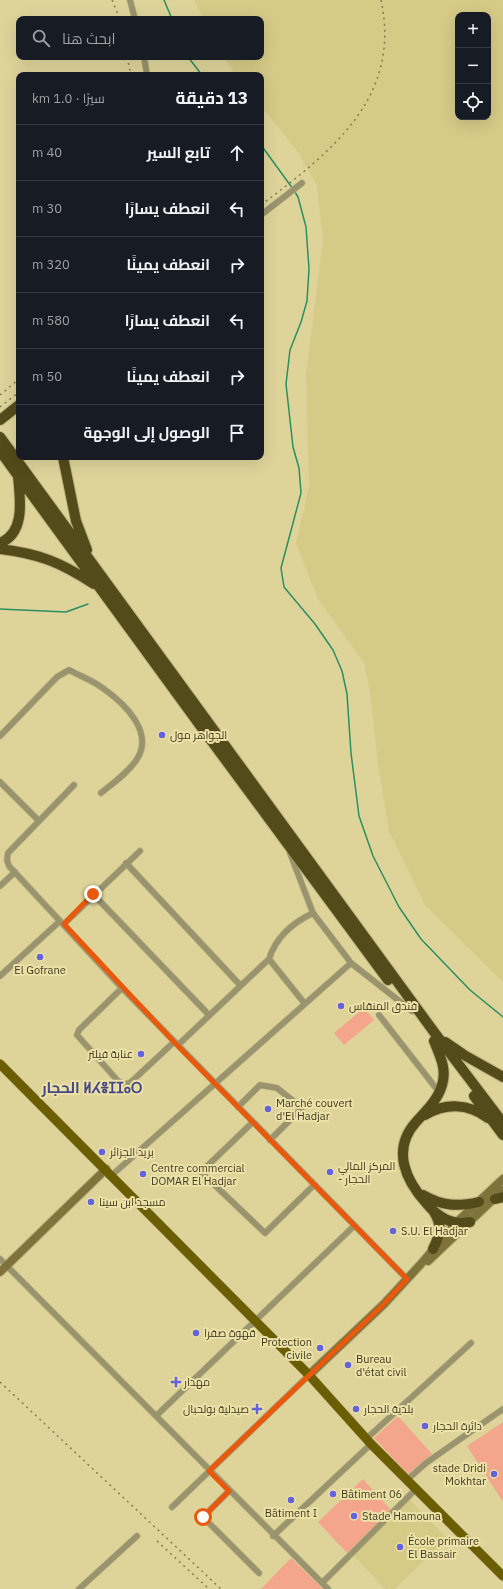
<!DOCTYPE html>
<html lang="ar">
<head>
<meta charset="utf-8">
<style>
	body { margin:0; font-family:"IBM Plex Sans",Cairo,"Noto Sans Tifinagh",sans-serif; background:#20242c; color:#f1f3f6; direction:rtl }
	.controls { position:absolute; right:12px; top:12px; display:grid; overflow:hidden; border-radius:8px; box-shadow:0 4px 16px #0002 }
	.controls button { width:36px; height:36px; display:grid; place-items:center; padding:0; border:0; border-bottom:1px solid #363941; background:#171b24; color:#f1f3f6; font:20px sans-serif }
	.stop { position:absolute; width:12px; height:12px; margin:-9px; border:3px solid #ea580c; border-radius:50%; background:#fff }
	.stop.end { background:#ea580c; border-color:#fff; box-shadow:0 1px 4px #0008 }
	.list { margin:0; padding:0; list-style:none }
	h2 { display:flex; justify-content:space-between; align-items:center; height:52px; margin:0; padding:0 16px; font-size:17px }
	h2 small { font-size:13px; font-weight:400; color:#9ea1a6 }
	.list li { display:grid; grid-template-columns:26px 1fr auto; gap:12px; align-items:center; box-sizing:border-box; height:56px; padding:0 16px; border-top:1px solid #363941 }
	.list b { display:block; font-size:15px; white-space:nowrap }
	.list em { font-size:13px; font-style:normal; color:#9ea1a6 }
	.icon { flex:none; width:22px; height:22px; fill:none; stroke:currentColor; stroke-width:2; stroke-linecap:round; stroke-linejoin:round }
	.map { position:relative; flex:none; width:503px; height:1589px; overflow:hidden; direction:ltr }
	.search { position:absolute; background:#171b24; box-shadow:0 4px 16px #0002; left:16px; top:16px; width:248px; height:44px; display:flex; align-items:center; gap:10px; box-sizing:border-box; padding:0 14px; border-radius:8px; color:#9ea1a6; font-size:15px }
	.panel { position:absolute; background:#171b24; box-shadow:0 4px 16px #0002; left:16px; top:72px; width:248px; height:388px; border-radius:8px; direction:rtl }
	.map>svg:first-child { display:block }
	.built { fill:#d6ca87; fill-rule:evenodd }
	.green { fill:#f4a68c }
	.lines { fill:none; stroke-linecap:round; stroke-linejoin:round }
	.stream { stroke:#2a8f61; stroke-width:1.5 }
	.street-casing { stroke:#bbb380; stroke-width:7 }
	.secondary-casing { stroke:#bbb380; stroke-width:10 }
	.primary-casing { stroke:#bbb380; stroke-width:10 }
	.highway-casing { stroke:#bbb380; stroke-width:12 }
	.street { stroke:#99936e; stroke-width:5.5 }
	.secondary { stroke:#7e743b; stroke-width:8 }
	.primary { stroke:#6a5d02; stroke-width:9 }
	.highway { stroke:#534b19; stroke-width:10 }
	.rail { stroke:#837c56; stroke-width:1.5; stroke-dasharray:2 4; stroke-linecap:butt }
	.route { stroke:#ea580c; stroke-width:5 }
	.poi-dot { fill:#6563dc; stroke:#ece1a6; stroke-width:1.5 }
	.labels { text-anchor:middle; dominant-baseline:central; stroke-width:4; stroke-linejoin:round; paint-order:stroke }
	.poi-label { font-size:11px; fill:#403c24; stroke:#ece1a6; text-anchor:start }
	.district-label { font-size:15px; font-weight:bold; fill:#464986; stroke:#ece1a6 }
</style>
</head>
<body>
<div class="map">
<svg width="503" height="1589" viewBox="0 0 503 1589">
	<rect width="100%" height="100%" fill="#ded49a"/>
	<path class="built" d="M194,0H503V982L425,905L389,831L378,764L370,690L364,663L318,599L296,544L309,486L306,374L323,240L317,186L298,152L261,106V75H236L223,57H261V19H204ZM458,15H488V117H458Z
		M409,1499L447,1538L395,1589H385L353,1555Z"/>
	<path class="green" d="M364,1008L374,1020L344,1045L334,1033Z
		M398,1416L432,1454L408,1474L374,1438Z
		M503,1422V1502L467,1446Z
		M363,1479L391,1510L347,1553L318,1522Z
		M291,1558L323,1589H261Z"/>
	<g class="lines">
		<path class="stream" d="M164,0L172,19
			M188,57L202,75
			M261,145L293,189
			M295,192L298,197L306,227L309,269L307,301L301,322L290,350L286,384L293,447L299,468L301,493L281,568L284,587L315,624L333,650L342,671L347,694L351,753L359,816L373,856L399,907L421,939L470,990L503,1017
			M0,609L66,612L88,604"/>
		<g class="street-casing">
			<path id="street" d="M130,0L135,19
				M144,57L147,75
				M261,215L302,183
				M0,736L57,677L69,670C80,676 94,681 104,689C125,704 154,732 137,759C128,773 113,783 101,793
				M0,782L39,821
				M74,785L8,853L7,860L9,866L122,988L407,1279
				M290,853L313,913L351,963L412,1011
				M126,863L240,985
				M0,886L15,872
				M93,894L209,1015
				M64,924L140,851
				M269,959L305,1004
				M0,976L60,921
				M122,988L79,1030L77,1035L118,1081L124,1084L130,1083L174,1042
				M379,1015L439,1092
				M178,1045L269,959C276,937 292,923 313,913
				M238,1107L260,1085L277,1088L302,1108L270,1140
				M253,1122L201,1172L265,1233L314,1185
				M112,1175L351,963
				M0,1259L328,1589
				M156,1416L354,1226
				M366,1439L471,1343
				M407,1480L426,1463L503,1409
				M229,1491L203,1517L259,1573
				M172,1507L309,1375
				M273,1536L371,1444
				M322,1583L416,1489
				M79,1589L137,1536"/>
		</g>
		<g class="secondary-casing">
			<path id="secondary" d="M428,1261L503,1190
				M0,1272L106,1169
				M309,1375L384,1304L420,1265L456,1223L503,1179"/>
		</g>
		<g class="primary-casing">
			<path id="primary" d="M0,1064L309,1375L371,1444L503,1576"/>
		</g>
		<g class="highway-casing">
			<path id="highway" d="M0,420L19,405
				M0,437L434,1032L503,1123
				M0,451L202,728L388,980
				M63,457L76,521L87,550
				M0,543C26,533 20,498 18,476
				M0,549C40,554 60,562 94,584
				M434,1041C440,1056 447,1069 442,1085C438,1100 425,1112 416,1122C391,1150 406,1181 427,1204C438,1217 452,1226 470,1222
				M445,1042L464,1055L503,1077
				M474,1096L503,1135
				M425,1115C445,1103 468,1103 488,1118
				M423,1195C442,1206 458,1207 479,1202
				M495,1199L503,1197
				M433,1249C440,1235 443,1226 434,1212"/>
		</g>
		<use href="#street" class="street"/>
		<use href="#secondary" class="secondary"/>
		<use href="#primary" class="primary"/>
		<use href="#highway" class="highway"/>
		<path class="rail" d="M112,0L120,19
			M127,57L131,75
			M261,205C331,152 402,98 381,0
			M0,395L19,379
			M0,407L19,392
			M0,1382L221,1589
			M157,1541L209,1589"/>
	</g>
	<g class="lines">
		<path class="route" d="M93,894L64,924L174,1042L407,1279L384,1304L209,1471L229,1491L203,1517"/>
	</g>
	<g class="poi-dot">
		<circle cx="162" cy="735" r="4"/>
		<circle cx="40" cy="957" r="4"/>
		<circle cx="341" cy="1006" r="4"/>
		<circle cx="141" cy="1054" r="4"/>
		<circle cx="268" cy="1109" r="4"/>
		<circle cx="102" cy="1152" r="4"/>
		<circle cx="330" cy="1172" r="4"/>
		<circle cx="143" cy="1174" r="4"/>
		<circle cx="91" cy="1202" r="4"/>
		<circle cx="393" cy="1231" r="4"/>
		<circle cx="196" cy="1333" r="4"/>
		<circle cx="320" cy="1348" r="4"/>
		<circle cx="348" cy="1365" r="4"/>
		<path d="M174 1376h4v4h4v4h-4v4h-4v-4h-4v-4h4z"/>
		<path d="M255 1403h4v4h4v4h-4v4h-4v-4h-4v-4h4z"/>
		<circle cx="356" cy="1409" r="4"/>
		<circle cx="425" cy="1426" r="4"/>
		<circle cx="494" cy="1474" r="4"/>
		<circle cx="333" cy="1494" r="4"/>
		<circle cx="291" cy="1500" r="4"/>
		<circle cx="354" cy="1516" r="4"/>
		<circle cx="400" cy="1547" r="4"/>
	</g>
	<g class="labels">
		<g class="poi-label">
			<text x="170" y="735">الجواهر مول</text>
			<text x="40" y="970" text-anchor="middle">El Gofrane</text>
			<text x="349" y="1006">فندق المنقاس</text>
			<text x="133" y="1054" text-anchor="end">عنابة فيلتر</text>
			<text x="276" y="1103">Marché couvert<tspan x="276" dy="13">d'El Hadjar</tspan></text>
			<text x="110" y="1152">بريد الجزائر</text>
			<text x="338" y="1166">المركز المالي<tspan x="338" dy="13">- الحجار</tspan></text>
			<text x="151" y="1168">Centre commercial<tspan x="151" dy="13">DOMAR El Hadjar</tspan></text>
			<text x="99" y="1202">مسجد ابن سينا</text>
			<text x="401" y="1231">S.U. El Hadjar</text>
			<text x="204" y="1333">قهوة صفرا</text>
			<text x="312" y="1342" text-anchor="end">Protection<tspan x="312" dy="13">civile</tspan></text>
			<text x="356" y="1359">Bureau<tspan x="356" dy="13">d'état civil</tspan></text>
			<text x="184" y="1382">مهدار</text>
			<text x="249" y="1409" text-anchor="end">صيدلية بولحبال</text>
			<text x="364" y="1409">بلدية الحجار</text>
			<text x="433" y="1426">دائرة الحجار</text>
			<text x="486" y="1468" text-anchor="end">stade Dridi<tspan x="486" dy="13">Mokhtar</tspan></text>
			<text x="341" y="1494">Bâtiment 06</text>
			<text x="291" y="1513" text-anchor="middle">Bâtiment I</text>
			<text x="362" y="1516">Stade Hamouna</text>
			<text x="408" y="1541">École primaire<tspan x="408" dy="13">El Bassair</tspan></text>
		</g>
		<g class="district-label">
			<text x="92" y="1087">الحجار ⵍⵃⴻⵊⵊⴰⵔ</text>
		</g>
	</g>
</svg>
<div class="controls">
<button>+</button>
<button>−</button>
<button><svg class="icon" aria-label="locate" viewBox="0 0 24 24"><circle cx="12" cy="12" r="6"/><path d="M12 2v4M12 18v4M2 12h4M18 12h4"/></svg></button>
</div>
<div class="stop" style="left:203px;top:1517px"></div>
<div class="stop end" style="left:93px;top:894px"></div>
<div class="search"><svg class="icon" aria-label="search" viewBox="0 0 24 24"><circle cx="10" cy="10" r="6"/><path d="M15 15l6 6"/></svg>ابحث هنا</div>
<section class="panel">
<h2>13 دقيقة<small>سيرًا · 1.0 km</small></h2>
<ul class="list">
<li><svg class="icon" aria-label="ahead" viewBox="0 0 24 24"><path d="M12 20V5M6 11l6-6 6 6"/></svg><div><b>تابع السير</b></div><em>40 m</em></li>
<li><svg class="icon" aria-label="left" viewBox="0 0 24 24"><path d="M17 20v-9H6M10 6l-5 5 5 5"/></svg><div><b>انعطف يسارًا</b></div><em>30 m</em></li>
<li><svg class="icon" aria-label="right" viewBox="0 0 24 24"><path d="M7 20v-9h11M14 6l5 5-5 5"/></svg><div><b>انعطف يمينًا</b></div><em>320 m</em></li>
<li><svg class="icon" aria-label="left" viewBox="0 0 24 24"><path d="M17 20v-9H6M10 6l-5 5 5 5"/></svg><div><b>انعطف يسارًا</b></div><em>580 m</em></li>
<li><svg class="icon" aria-label="right" viewBox="0 0 24 24"><path d="M7 20v-9h11M14 6l5 5-5 5"/></svg><div><b>انعطف يمينًا</b></div><em>50 m</em></li>
<li><svg class="icon" aria-label="arrive" viewBox="0 0 24 24"><path d="M6 21V4h12l-3 4 3 4H6"/></svg><div><b>الوصول إلى الوجهة</b></div></li>
</ul>
</section>
</div>
</body>
</html>
